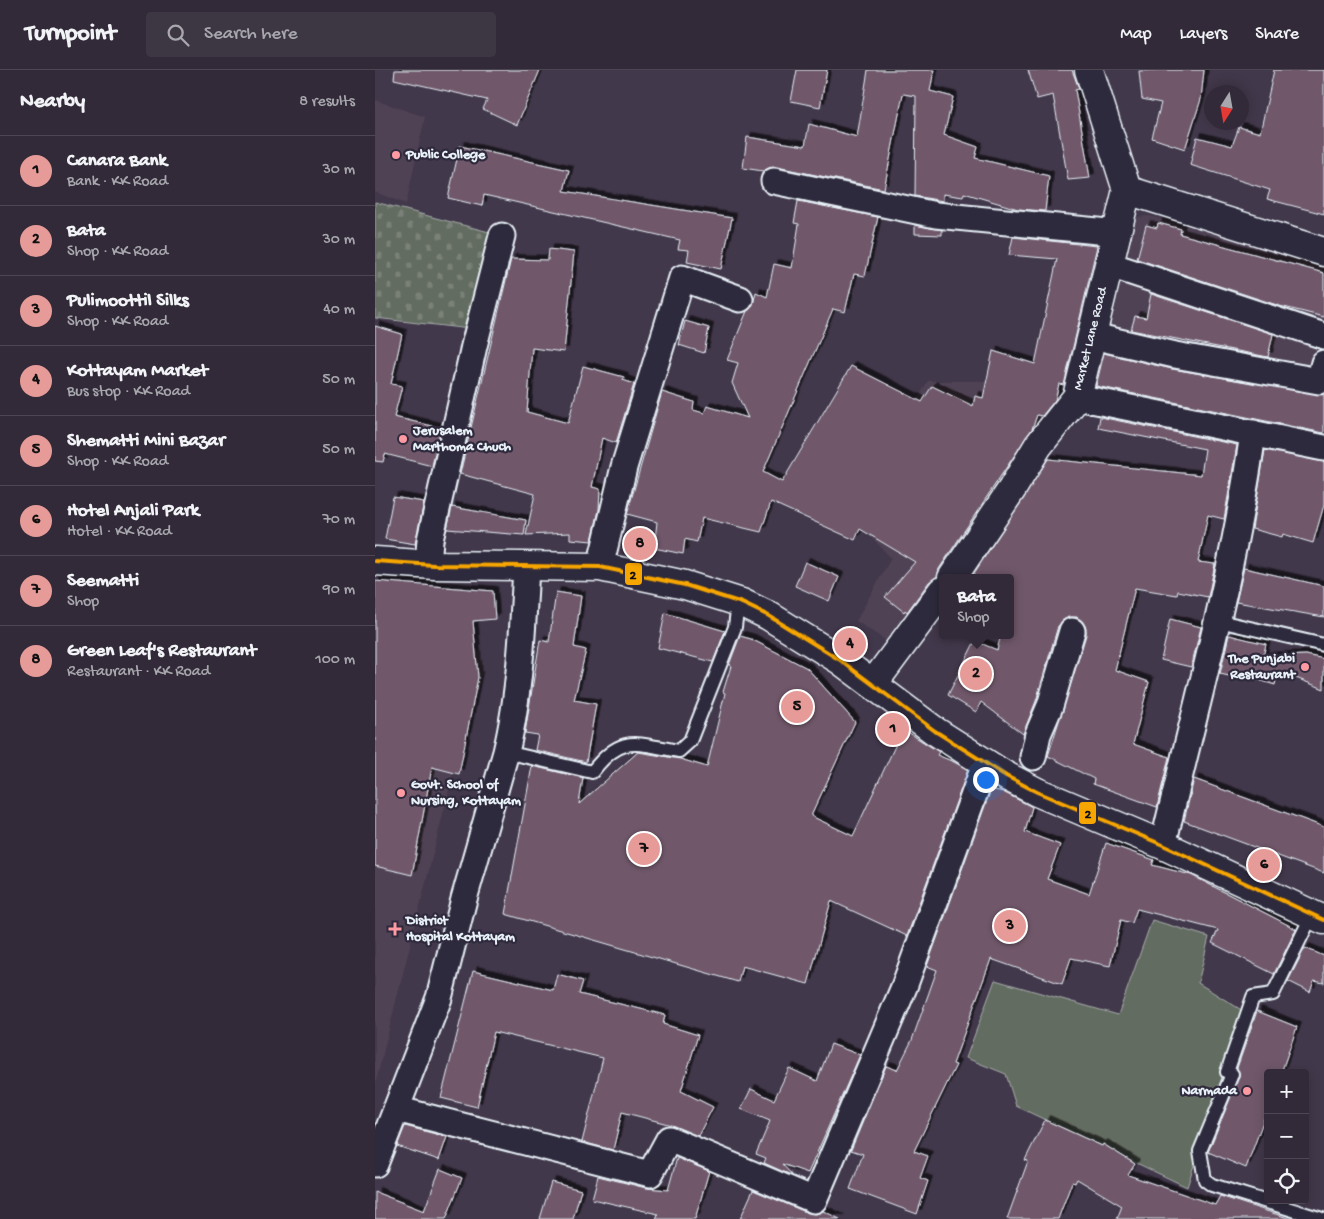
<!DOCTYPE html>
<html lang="en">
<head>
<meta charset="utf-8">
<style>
	body { margin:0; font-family:"Gochi Hand",sans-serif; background:#3d3643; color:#f1f3f6 }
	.controls { position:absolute; right:15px; bottom:15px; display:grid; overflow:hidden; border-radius:5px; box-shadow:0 2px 12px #0003 }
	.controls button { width:45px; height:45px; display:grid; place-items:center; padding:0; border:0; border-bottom:1px solid #4d4653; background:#322a38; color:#f1f3f6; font:25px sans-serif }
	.compass { position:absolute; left:829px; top:15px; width:45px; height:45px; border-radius:50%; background:#322a38; box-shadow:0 2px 12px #0003; rotate:191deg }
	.you { position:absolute; left:610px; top:709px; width:18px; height:18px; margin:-12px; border:4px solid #fff; border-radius:50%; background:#1a73e8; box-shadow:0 0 0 8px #1a73e833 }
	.badge { display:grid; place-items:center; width:32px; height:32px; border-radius:50%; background:#e69b98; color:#111; font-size:16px; font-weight:700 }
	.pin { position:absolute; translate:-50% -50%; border:2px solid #fff; box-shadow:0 1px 5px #0006 }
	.popup { position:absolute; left:564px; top:504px; width:75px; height:65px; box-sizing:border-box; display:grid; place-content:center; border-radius:5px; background:#322a38; filter:drop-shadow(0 1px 4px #0005); font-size:16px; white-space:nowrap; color:#a8a7ae }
	.popup b { font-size:19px; color:#f1f3f6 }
	.popup::after { content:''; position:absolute; left:50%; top:100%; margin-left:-10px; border:10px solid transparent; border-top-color:#322a38 }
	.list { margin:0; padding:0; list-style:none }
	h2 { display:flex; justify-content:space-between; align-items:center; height:65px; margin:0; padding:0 20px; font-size:21px }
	h2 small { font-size:16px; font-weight:400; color:#a8a7ae }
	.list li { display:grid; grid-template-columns:32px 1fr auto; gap:15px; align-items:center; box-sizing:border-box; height:70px; padding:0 20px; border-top:1px solid #4d4653 }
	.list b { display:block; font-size:19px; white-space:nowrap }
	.list p { margin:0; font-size:16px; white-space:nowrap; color:#a8a7ae }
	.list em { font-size:16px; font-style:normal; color:#a8a7ae }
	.icon { flex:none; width:28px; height:28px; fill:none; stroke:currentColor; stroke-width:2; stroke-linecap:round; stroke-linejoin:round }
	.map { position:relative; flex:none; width:949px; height:1149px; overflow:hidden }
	header { display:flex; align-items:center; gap:30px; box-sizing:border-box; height:70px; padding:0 25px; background:#322a38; border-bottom:1px solid #4d4653 }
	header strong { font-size:24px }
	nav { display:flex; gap:28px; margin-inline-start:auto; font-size:18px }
	.search { width:350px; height:45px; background:#3d3643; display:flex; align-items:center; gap:12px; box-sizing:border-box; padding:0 18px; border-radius:5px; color:#a8a7ae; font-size:19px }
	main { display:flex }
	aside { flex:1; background:#322a38 }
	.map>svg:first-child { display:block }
	.built { fill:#504255 }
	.grass { fill:#646c60; stroke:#a6aeac }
	.cemetery { fill:url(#cemetery-stones); stroke:#a6aeac }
	.building { fill:#6f586b; stroke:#e8f1f8; filter:url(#shadow) }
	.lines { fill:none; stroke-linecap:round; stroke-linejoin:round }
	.service-casing { stroke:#e8f1f8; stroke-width:16 }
	.minor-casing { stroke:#e8f1f8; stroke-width:29 }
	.tertiary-casing { stroke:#e8f1f8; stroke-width:31 }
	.secondary-casing { stroke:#e8f1f8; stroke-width:31 }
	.primary-casing { stroke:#e8f1f8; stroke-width:31 }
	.service { stroke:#2f2a3d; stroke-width:12 }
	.minor { stroke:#2f2a3d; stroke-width:25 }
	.tertiary { stroke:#2f2a3d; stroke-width:28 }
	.secondary { stroke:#2f2a3d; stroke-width:28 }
	.primary { stroke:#2f2a3d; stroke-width:28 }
	.bus-1-casing { stroke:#2f2a3d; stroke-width:8 }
	.bus-1 { stroke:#f7a600; stroke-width:4 }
	.poi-dot { fill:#ff9aa2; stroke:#2f2a3d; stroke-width:2 }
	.labels { text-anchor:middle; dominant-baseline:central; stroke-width:4.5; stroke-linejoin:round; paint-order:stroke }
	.poi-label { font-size:14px; font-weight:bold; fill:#e8f1f8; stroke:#2f2a3d; text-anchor:start }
	.street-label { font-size:14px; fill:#e8f1f8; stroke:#2f2a3d }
	.line-badge { stroke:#2f2a3d; stroke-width:2 }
	.pale-badge-label { font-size:14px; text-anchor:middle; font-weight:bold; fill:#111 }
</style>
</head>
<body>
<header>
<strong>Turnpoint</strong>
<div class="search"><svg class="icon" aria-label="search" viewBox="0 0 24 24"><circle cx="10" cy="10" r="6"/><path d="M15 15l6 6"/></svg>Search here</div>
<nav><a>Map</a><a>Layers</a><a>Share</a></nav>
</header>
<main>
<aside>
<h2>Nearby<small>8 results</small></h2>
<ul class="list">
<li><span class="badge">1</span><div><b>Canara Bank</b><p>Bank · KK Road</p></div><em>30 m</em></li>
<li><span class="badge">2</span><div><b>Bata</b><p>Shop · KK Road</p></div><em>30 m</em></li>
<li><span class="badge">3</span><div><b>Pulimoottil Silks</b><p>Shop · KK Road</p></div><em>40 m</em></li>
<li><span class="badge">4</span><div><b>Kottayam Market</b><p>Bus stop · KK Road</p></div><em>50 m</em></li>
<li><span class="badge">5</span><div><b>Shematti Mini Bazar</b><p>Shop · KK Road</p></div><em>50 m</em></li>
<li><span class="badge">6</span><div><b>Hotel Anjali Park</b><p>Hotel · KK Road</p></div><em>70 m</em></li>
<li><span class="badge">7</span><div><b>Seematti</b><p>Shop</p></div><em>90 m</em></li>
<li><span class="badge">8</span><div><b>Green Leaf's Restaurant</b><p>Restaurant · KK Road</p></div><em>100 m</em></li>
</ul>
</aside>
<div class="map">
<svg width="949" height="1149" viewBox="0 0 949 1149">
	<defs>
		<pattern id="cemetery-stones" width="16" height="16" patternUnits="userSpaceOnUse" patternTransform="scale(1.25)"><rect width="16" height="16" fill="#646c60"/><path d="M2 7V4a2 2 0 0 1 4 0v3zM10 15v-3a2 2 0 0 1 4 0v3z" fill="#7a8178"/></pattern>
		<filter id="shadow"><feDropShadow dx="4.5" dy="-4.5" stdDeviation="0" flood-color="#0009"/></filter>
	</defs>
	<rect width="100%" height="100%" fill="#42384b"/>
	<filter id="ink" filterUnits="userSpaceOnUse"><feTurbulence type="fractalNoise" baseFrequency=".02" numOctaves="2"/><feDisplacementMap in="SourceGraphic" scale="10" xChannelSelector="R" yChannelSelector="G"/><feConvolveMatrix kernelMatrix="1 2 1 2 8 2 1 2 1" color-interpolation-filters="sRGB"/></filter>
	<g filter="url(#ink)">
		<path class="built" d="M0,30L50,47L31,134L0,122Z
			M774,146L949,194V372L717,324L761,147Z
			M553,311H609L685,332L516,574L481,551L516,488L486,456L492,419Z
			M0,571L106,582L108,600L78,704L0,1015Z"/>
		<path class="grass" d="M777,850L834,867L823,913L868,941L812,1117L641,1036L631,1004L591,988L620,910L743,945Z"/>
		<path class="cemetery" d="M0,132L118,163L95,259L0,248Z"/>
		<path class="building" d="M20,0H165L142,55L108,39L112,30L19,9Z
			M422,0H452L445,37L416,31Z
			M493,0H559L555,21L578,27L569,65L603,77L600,88L674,106L670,141L643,139L589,123L588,127L568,124V131L540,126L541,26L528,24L509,119L402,97L394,98L388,101L368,98L372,67L430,76L434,54L482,67Z
			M653,0H697L704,19L700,20L715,108L693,110L678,25L662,29Z
			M783,0H829L826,29L810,79L777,68L786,33L767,29L764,1Z
			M899,0H949V144L892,129L895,120L815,95L822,67L857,76L864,57L885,63Z
			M85,76L194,100L189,121L357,148L346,199L312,192L314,180L303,179L305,170L109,125L107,136L73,128Z
			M423,131L503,147L490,206L479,204L470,242L458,239L388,402L407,412L476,296L547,332L557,316L598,336L600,326L608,328L618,281L660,294L682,189L634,185L638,167L722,176L689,315L684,314L680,330L667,346L662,345L657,359L564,499L562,506L554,512L532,542L530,540L529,542L510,527L540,492L485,459L480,470L396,432L386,462L327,448L322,472L310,469L308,484L279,478L282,452L252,444L287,322L319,332L318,340L329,343L332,336L373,348L357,313L363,293L352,290L372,241L378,234L381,222L392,227L399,194L417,198L424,154L419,153Z
			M783,153L806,159L805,164L949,203V247L905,236L762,189L771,155L782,158Z
			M540,155L567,160V165L540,164Z
			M174,179L199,182L189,282L157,278L152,342L193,353L208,296L249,307L248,310L259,314L241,373L227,368L217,417L225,419L224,440L217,471L195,469V463L151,465L160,424L85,404L136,189L173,190Z
			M776,224L898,264L893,287L756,260L760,246L771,248Z
			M310,251L334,258L329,283L304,275Z
			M0,256L27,264L16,314L27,316L19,347L66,358L57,396L10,384L8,392L0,391Z
			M729,283L797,299L949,325V363L721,316Z
			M725,347L862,375L849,449L833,445L823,492L840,494L833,527L803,521L802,525L760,518L740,600L774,612L758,674L794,687L782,737L718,714L719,709L673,686L711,565V557L702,547H693L683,556L661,631L648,664L606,632L601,642L573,625L600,571L622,580L626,565H635V508H596L673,389L826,405L830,379L723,358Z
			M890,380L949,392V435L938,473L908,464L907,467L877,459Z
			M18,427L49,432L40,474L10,469Z
			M77,437L151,450L149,465L72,459Z
			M430,492L464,507L454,531L420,516Z
			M869,498L949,516V547L861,532Z
			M0,511L118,521L120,549L98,551L103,607L84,704L57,697L37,805L0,796Z
			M181,522L206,526L199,577L211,580L199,630L221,634L211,692L160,680L163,665L150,663L165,570L174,572Z
			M290,543L350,561L338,592L283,578Z
			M795,549L826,557L816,597L786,590Z
			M854,565L891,574L888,587L931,585L949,589V619L903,601L900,615L864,604L863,608L845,604Z
			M365,566L376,569L432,598L480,652L436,746L478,766L528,659L564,682L562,685L579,692L593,700L532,866L456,831L433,914L367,896L363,912L130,844L157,696L208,708L204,734L263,682L305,689L332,697L350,623L348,622L356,596L354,595Z
			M819,709L949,757V803L809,751Z
			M616,719L628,722L657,737L650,762L685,775L672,809L714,824L731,773L779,790L777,795L816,805L921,859L899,904L837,873L843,860L762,839L757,853L746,850L735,896L696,888L687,914L616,889L578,994L581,995L539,1081L553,1086L545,1108L553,1111L542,1144L475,1119L488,1084L476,1080L511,996L522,1000L537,970L562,900L552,896Z
			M930,878L949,886V913L939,911L935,922L913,911Z
			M98,901L178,920L182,904L208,911L204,924L290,945L288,954L323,965L306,1021L338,1037L323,1066L293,1054L247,1042L238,1080L207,1072L228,988L119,962L102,1037L66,1028Z
			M882,941L922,957L906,1003H893V1038L871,1098L833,1082L864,1007L862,998Z
			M456,974L485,985L433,1103L407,1094L418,1106L389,1093L391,1088L381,1084L395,1051L366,1039L376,1019L399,1030L414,998L442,1011Z
			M670,1050L727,1076L728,1074L760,1094L753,1105L840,1135L845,1126L916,1149H742L747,1136L702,1109L700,1113L697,1112L683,1149H632L653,1091L650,1090Z
			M30,1056L72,1067L64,1090L22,1076Z
			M302,1088L334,1101L320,1149H281L283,1144L217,1129L223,1106L271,1118L293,1120Z
			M65,1099L87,1108L71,1149H0V1122L49,1141Z
			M176,1112L206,1120L198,1149H165Z
			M378,1120L433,1143L441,1144L448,1141L465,1149H365Z"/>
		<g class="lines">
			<g class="service-casing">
				<path id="service" d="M844,551L949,575
					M131,682L217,702C247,663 261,674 304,681L315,671L360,557L363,532
					M937,845L898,924L878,927L852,1002L857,1004L825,1081L830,1110L837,1115L947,1149"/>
			</g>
			<g class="minor-casing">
				<path id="minor" d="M399,111L561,145L743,163
					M735,195L949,266
					M718,266L800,285L944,311L949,293
					M702,327L949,378
					M53,493L55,470L99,276L127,166
					M225,497L249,397L307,208L365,229
					M658,687L663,664L675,636L697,561
					M788,775C820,638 859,503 878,363
					M21,1039L275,1104L294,1069L439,1130L529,917L609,697
					M0,1094L64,928L89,829L131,682C145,624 148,555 151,496"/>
			</g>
			<g class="tertiary-casing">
				<path id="tertiary" d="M752,120L949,182"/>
			</g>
			<g class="secondary-casing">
				<path id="secondary" d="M577,508L637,419L663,376L702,327L752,120L714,0
					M498,614L567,521"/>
			</g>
			<g class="primary-casing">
				<path id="primary" d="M0,491L59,495L225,497L310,515L367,533L394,546L465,590L560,661L631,706L662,722L788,775L949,850"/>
			</g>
			<use href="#service" class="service"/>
			<use href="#minor" class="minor"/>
			<use href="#tertiary" class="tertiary"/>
			<use href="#secondary" class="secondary"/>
			<use href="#primary" class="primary"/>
			<g class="bus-1-casing">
				<path id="bus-1" d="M0,491L59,495L225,497L310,515L367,533L394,546L465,590L560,661L631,706L662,722L788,775L949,850"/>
			</g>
			<use href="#bus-1" class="bus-1"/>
		</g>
	</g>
	<g class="poi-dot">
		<circle cx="21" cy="85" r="5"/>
		<circle cx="28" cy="369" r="5"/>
		<circle cx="930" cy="597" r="5"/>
		<circle cx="26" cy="723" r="5"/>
		<path d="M17.5 851.5h5v5h5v5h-5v5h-5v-5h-5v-5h5z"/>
		<circle cx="872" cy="1021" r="5"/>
	</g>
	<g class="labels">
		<g class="poi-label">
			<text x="31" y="85">Public College</text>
			<text x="38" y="361">Jerusalem<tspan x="38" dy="16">Marthoma Chuch</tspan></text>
			<text x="920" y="589" text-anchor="end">The Punjabi<tspan x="920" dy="16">Restaurant</tspan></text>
			<text x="36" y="715">Govt. School of<tspan x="36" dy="16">Nursing, Kottayam</tspan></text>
			<text x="31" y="851">District<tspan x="31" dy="16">Hospital Kottayam</tspan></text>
			<text x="862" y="1021" text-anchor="end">Narmada</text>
		</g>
		<g class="street-label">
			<text transform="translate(716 269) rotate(-76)">Market Lane Road</text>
		</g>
	</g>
	<g class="line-badge">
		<rect x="249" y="492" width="19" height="24" rx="5" fill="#f7a600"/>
		<rect x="703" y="731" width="19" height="24" rx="5" fill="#f7a600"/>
	</g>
	<g class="pale-badge-label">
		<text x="258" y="509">2</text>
		<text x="713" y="748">2</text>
	</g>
</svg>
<div class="controls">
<button>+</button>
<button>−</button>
<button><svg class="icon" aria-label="locate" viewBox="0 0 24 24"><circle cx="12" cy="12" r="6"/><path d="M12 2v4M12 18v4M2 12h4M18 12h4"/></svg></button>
</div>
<svg class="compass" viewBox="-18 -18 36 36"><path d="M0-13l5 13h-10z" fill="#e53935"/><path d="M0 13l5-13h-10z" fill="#a8a7ae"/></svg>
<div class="you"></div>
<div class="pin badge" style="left:518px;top:659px">1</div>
<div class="pin badge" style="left:601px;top:604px">2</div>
<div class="popup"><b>Bata</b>Shop</div>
<div class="pin badge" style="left:635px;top:856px">3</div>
<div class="pin badge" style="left:475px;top:574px">4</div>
<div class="pin badge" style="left:422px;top:637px">5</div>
<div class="pin badge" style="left:889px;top:795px">6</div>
<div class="pin badge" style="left:269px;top:779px">7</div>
<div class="pin badge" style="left:265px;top:474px">8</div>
</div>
</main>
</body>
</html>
